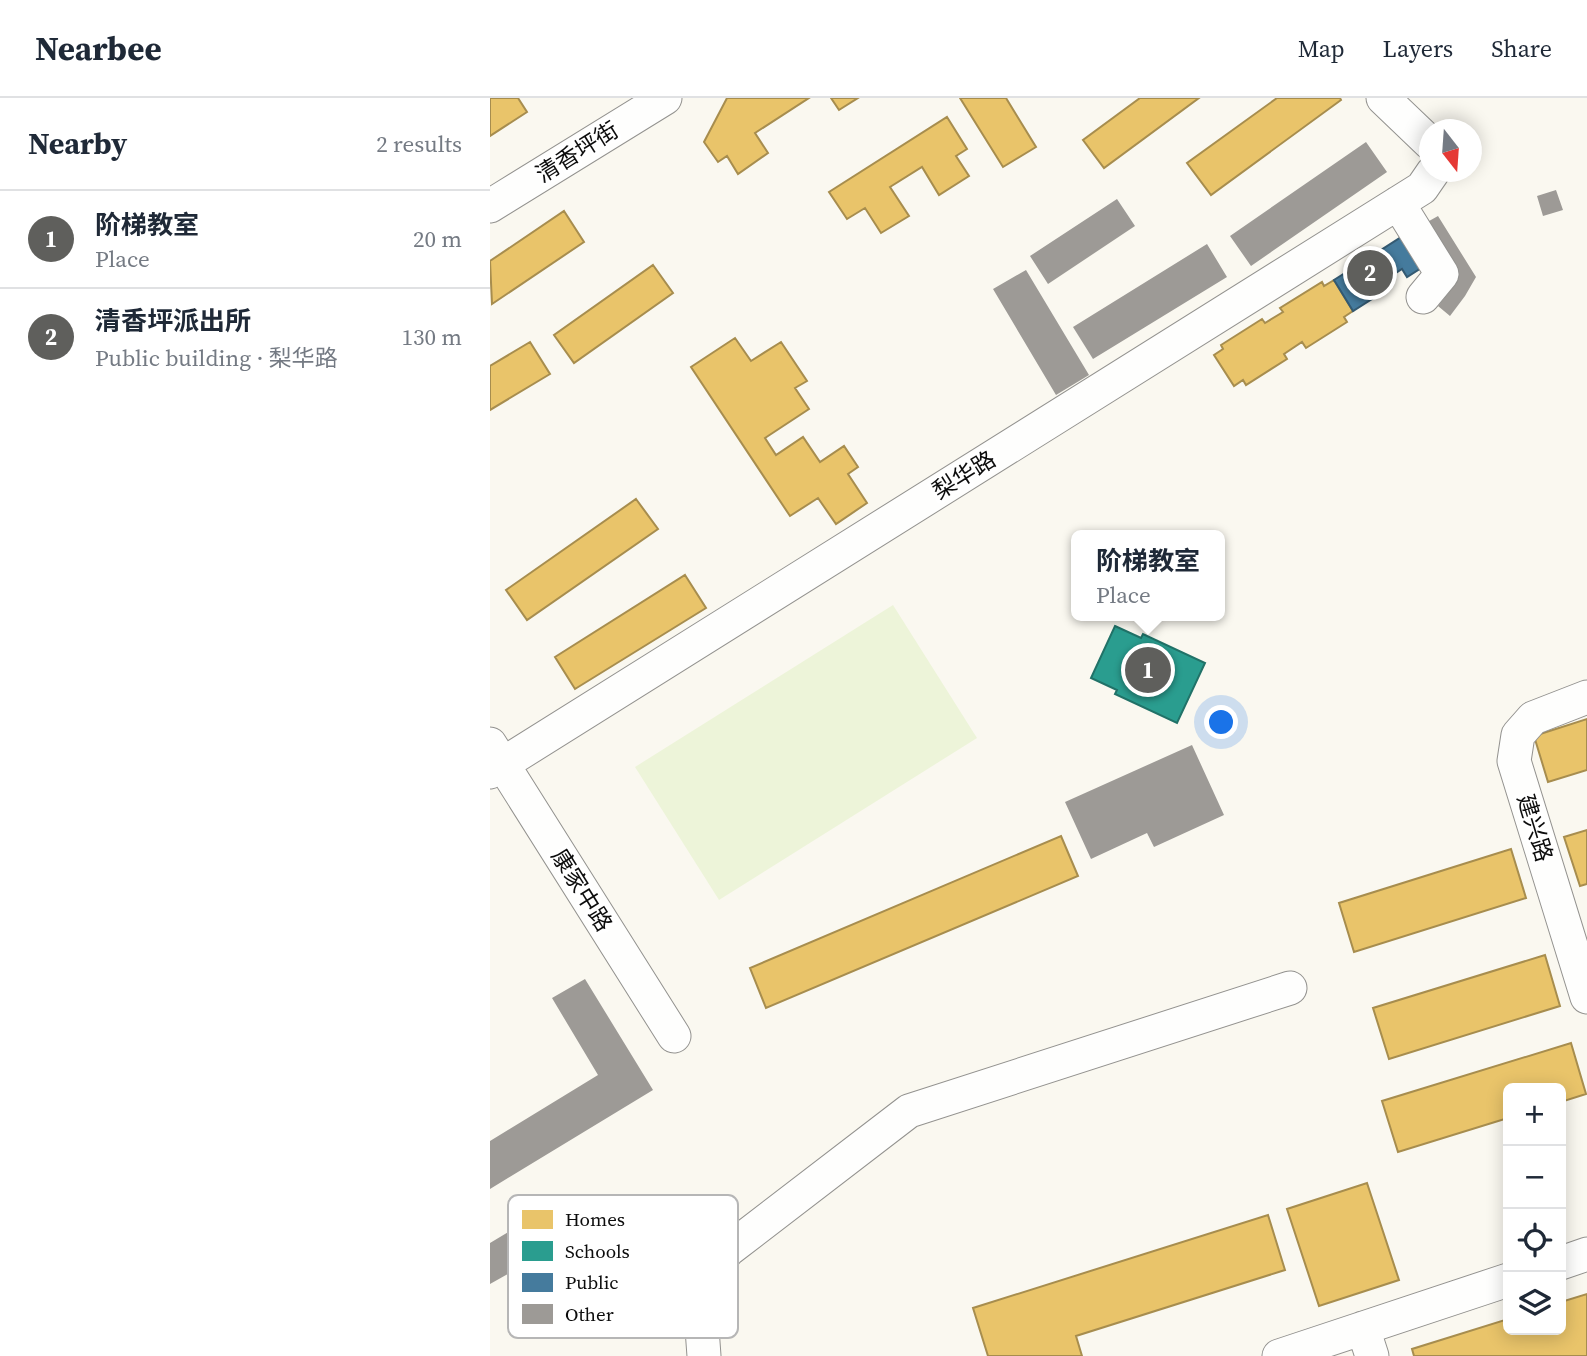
<!DOCTYPE html>
<html lang="en">
<head>
<meta charset="utf-8">
<style>
	body { margin:0; font-family:"Source Serif 4","Noto Sans SC",serif; background:#f2f2f3; color:#1f2937 }
	.controls { position:absolute; right:21px; bottom:21px; display:grid; overflow:hidden; border-radius:10px; box-shadow:0 4px 18px #0003 }
	.controls button { width:63px; height:63px; display:grid; place-items:center; padding:0; border:0; border-bottom:2px solid #e0e1e3; background:#fff; color:#1f2937; font:35px sans-serif }
	.compass { position:absolute; left:929px; top:21px; width:63px; height:63px; border-radius:50%; background:#fff; box-shadow:0 4px 18px #0003; rotate:163deg }
	.you { position:absolute; left:732px; top:625px; width:24px; height:24px; margin:-18px; border:5px solid #fff; border-radius:50%; background:#1a73e8; box-shadow:0 0 0 10px #1a73e833 }
	.badge { display:grid; place-items:center; width:46px; height:46px; border-radius:50%; background:#5f5f5c; color:#fff; font-size:23px; font-weight:700 }
	.pin { position:absolute; translate:-50% -50%; border:4px solid #fff; box-shadow:0 2px 7px #0006 }
	.popup { position:absolute; left:581px; top:432px; width:154px; height:91px; box-sizing:border-box; display:grid; place-content:center; border-radius:10px; background:#fff; filter:drop-shadow(0 2px 5px #0005); font-size:23px; white-space:nowrap; color:#747a83 }
	.popup b { font-size:26px; color:#1f2937 }
	.popup::after { content:''; position:absolute; left:50%; top:100%; margin-left:-14px; border:14px solid transparent; border-top-color:#fff }
	.list { margin:0; padding:0; list-style:none }
	h2 { display:flex; justify-content:space-between; align-items:center; height:91px; margin:0; padding:0 28px; font-size:30px }
	h2 small { font-size:23px; font-weight:400; color:#747a83 }
	.list li { display:grid; grid-template-columns:46px 1fr auto; gap:21px; align-items:center; box-sizing:border-box; height:98px; padding:0 28px; border-top:2px solid #e0e1e3 }
	.list b { display:block; font-size:26px; white-space:nowrap }
	.list p { margin:0; font-size:23px; white-space:nowrap; color:#747a83 }
	.list em { font-size:23px; font-style:normal; color:#747a83 }
	.icon { flex:none; width:38px; height:38px; fill:none; stroke:currentColor; stroke-width:2; stroke-linecap:round; stroke-linejoin:round }
	.map { position:relative; flex:none; width:1097px; height:1258px; overflow:hidden }
	header { display:flex; align-items:center; gap:42px; box-sizing:border-box; height:98px; padding:0 35px; background:#fff; border-bottom:2px solid #e0e1e3 }
	header strong { font-size:33px }
	nav { display:flex; gap:38px; margin-inline-start:auto; font-size:24px }
	main { display:flex }
	aside { flex:1; background:#fff }
	.map>svg:first-child { display:block }
	.pitch { fill:#edf4d9 }
	.homes { fill:#e9c46a; stroke:#a78d4e; stroke-width:2 }
	.schools { fill:#2a9d8f; stroke:#217268; stroke-width:2 }
	.public { fill:#457b9d; stroke:#345a72; stroke-width:2 }
	.building { fill:#9d9a96 }
	.lines { fill:none; stroke-linecap:round; stroke-linejoin:round }
	.minor-casing { stroke:#93928f; stroke-width:35 }
	.minor { stroke:#fefefd; stroke-width:33 }
	.labels { text-anchor:middle; dominant-baseline:central; stroke-width:7; stroke-linejoin:round; paint-order:stroke }
	.street-label { font-size:23px; fill:#0c0c0c; stroke:#fff }
	.key { fill:#fff; stroke:#b6b6b6; stroke-width:2 }
	.key-label { font-size:19px; fill:#0c0c0c }
</style>
</head>
<body>
<header>
<strong>Nearbee</strong>
<nav><a>Map</a><a>Layers</a><a>Share</a></nav>
</header>
<main>
<aside>
<h2>Nearby<small>2 results</small></h2>
<ul class="list">
<li><span class="badge">1</span><div><b>阶梯教室</b><p>Place</p></div><em>20 m</em></li>
<li><span class="badge">2</span><div><b>清香坪派出所</b><p>Public building · 梨华路</p></div><em>130 m</em></li>
</ul>
</aside>
<div class="map">
<svg width="1097" height="1258" viewBox="0 0 1097 1258">
	<rect width="100%" height="100%" fill="#faf8f0"/>
	<path class="pitch" d="M403,507L487,640L229,802L145,669Z"/>
	<path class="homes" d="M0,0H28L37,14L0,38Z
		M237,0H319L265,35L278,55L248,76L237,58L228,64L214,44Z
		M341,0H368L349,12Z
		M470,0H516L546,49L513,69Z
		M650,0H709L614,70L593,42Z
		M787,0H850L851,2L721,97L697,65Z
		M457,19L477,51L466,58L479,78L449,97L432,69L400,89L419,118L391,135L375,110L357,121L339,94Z
		M74,113L94,144L2,206L0,163Z
		M163,167L183,195L84,265L64,237Z
		M844,182L863,213L854,219L857,224L816,250L812,244L794,256L797,261L756,287L753,282L744,288L724,257L733,251L731,247L772,221L775,225L793,214L790,210L832,184L834,188Z
		M245,240L261,263L291,244L317,283L305,290L319,311L275,340L286,357L313,339L330,364L354,348L368,369L358,376L377,405L346,426L328,400L300,418L201,269Z
		M40,244L60,276L0,312V268Z
		M146,401L168,431L37,522L16,492Z
		M195,477L216,510L85,591L65,559Z
		M1097,621V672L1058,684L1044,638Z
		M1097,732V786L1090,788L1074,739Z
		M571,738L588,778L276,910L260,870Z
		M1021,751L1036,800L864,854L849,805Z
		M1055,857L1070,908L899,961L883,910Z
		M1081,945L1096,996L1071,1004V990H1018V1020L908,1054L892,1003Z
		M877,1085L909,1182L829,1208L797,1111Z
		M778,1117L795,1172L586,1238L592,1258H498L483,1210Z
		M1097,1196V1258H924L922,1251L1018,1221V1232H1071V1204Z"/>
	<path class="schools" d="M625,528L651,540L653,536L715,565L687,625L625,596L627,592L601,580Z"/>
	<path class="public" d="M916,136L936,167L917,179L912,171L877,194L882,201L863,213L844,182Z"/>
	<path class="building" d="M876,44L897,74L761,168L740,138Z
		M1066,92L1073,112L1053,118L1047,98Z
		M627,101L645,128L558,186L540,158Z
		M948,118L986,179L975,198L960,218L948,208L967,184L932,127Z
		M717,146L737,179L603,261L583,229Z
		M536,172L599,277L566,297L503,191Z
		M702,647L734,717L664,749L657,735L601,761L575,704Z
		M95,881L163,992L0,1091V1043L108,977L62,900Z
		M216,1116L224,1157L154,1170L146,1129Z
		M25,1130L44,1161L0,1186V1145Z"/>
	<g class="lines">
		<g class="minor-casing">
			<path id="minor" d="M893,0L940,45
				M908,105L952,176L933,199
				M0,108L175,0
				M1097,599L1043,620L1028,637L1024,663L1097,899
				M0,646L184,938
				M0,674L932,90L943,74
				M1071,1165L1097,1156
				M873,1230L882,1258
				M214,1258L209,1189L238,1152L419,1013L800,890
				M789,1258L1018,1182"/>
		</g>
		<use href="#minor" class="minor"/>
	</g>
	<g class="labels">
		<g class="street-label">
			<text transform="translate(87 54) rotate(-32)">清香坪街</text>
			<text transform="translate(474 377) rotate(-32)">梨华路</text>
			<text transform="translate(1045 730) rotate(73)">建兴路</text>
			<text transform="translate(92 792) rotate(58)">康家中路</text>
		</g>
	</g>
	<rect x="18" y="1097" width="230" height="143" rx="10" class="key"/>
	<rect x="32" y="1112" width="31" height="19" fill="#e9c46a"/>
	<rect x="32" y="1143" width="31" height="20" fill="#2a9d8f"/>
	<rect x="32" y="1175" width="31" height="19" fill="#457b9d"/>
	<rect x="32" y="1206" width="31" height="20" fill="#9d9a96"/>
	<g class="key-label">
		<text x="75" y="1128">Homes</text>
		<text x="75" y="1160">Schools</text>
		<text x="75" y="1191">Public</text>
		<text x="75" y="1223">Other</text>
	</g>
</svg>
<div class="controls">
<button>+</button>
<button>−</button>
<button><svg class="icon" aria-label="locate" viewBox="0 0 24 24"><circle cx="12" cy="12" r="6"/><path d="M12 2v4M12 18v4M2 12h4M18 12h4"/></svg></button>
<button><svg class="icon" aria-label="layers" viewBox="0 0 24 24"><path d="M12 4l9 5-9 5-9-5zM3 14l9 5 9-5"/></svg></button>
</div>
<svg class="compass" viewBox="-18 -18 36 36"><path d="M0-13l5 13h-10z" fill="#e53935"/><path d="M0 13l5-13h-10z" fill="#747a83"/></svg>
<div class="you"></div>
<div class="pin badge" style="left:658px;top:572px">1</div>
<div class="popup"><b>阶梯教室</b>Place</div>
<div class="pin badge" style="left:880px;top:175px">2</div>
</div>
</main>
</body>
</html>
